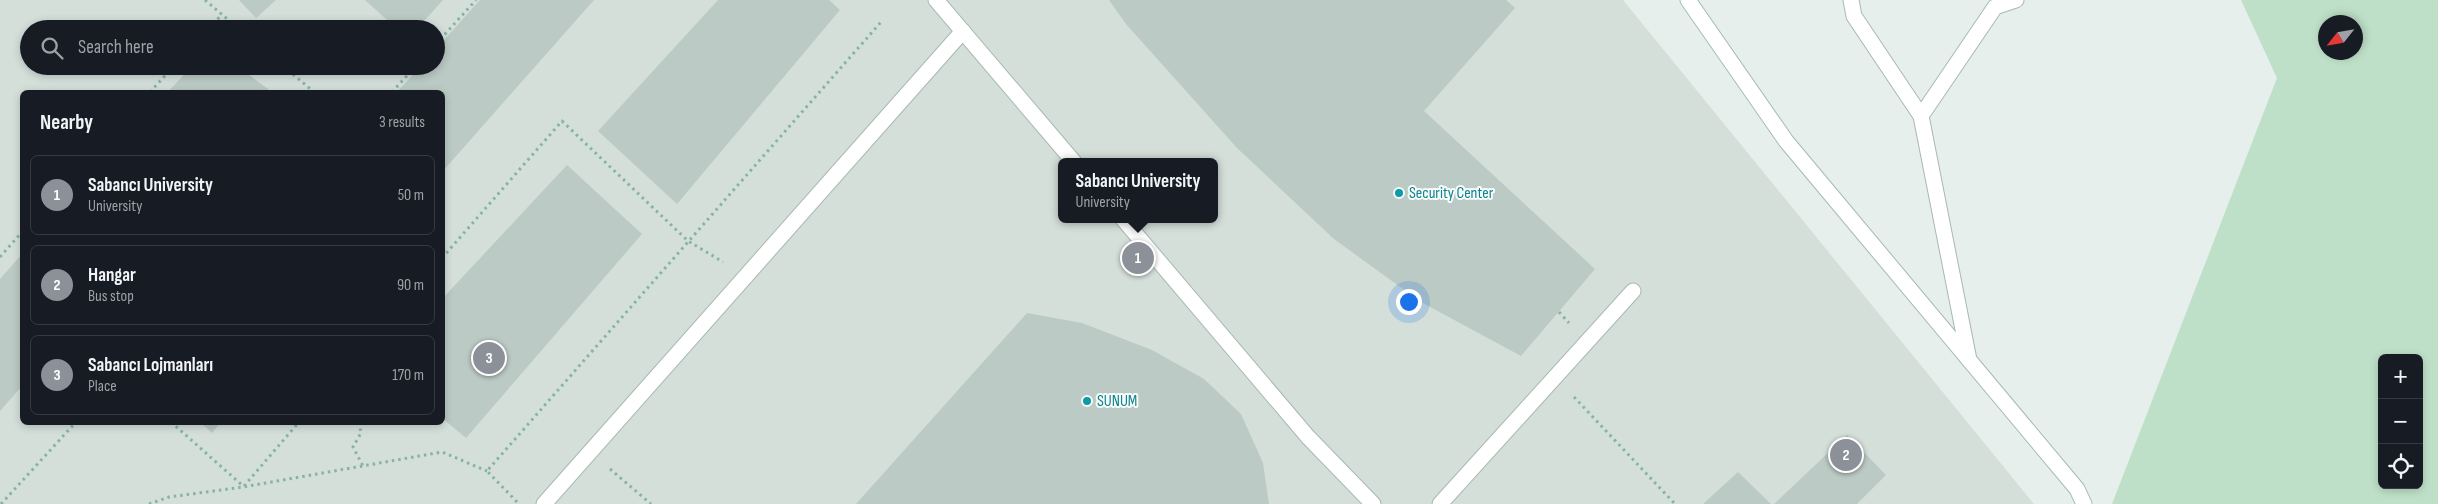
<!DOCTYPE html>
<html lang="en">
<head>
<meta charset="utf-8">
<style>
	body { margin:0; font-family:"Sofia Sans Condensed",sans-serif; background:#242831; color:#f1f3f6 }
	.controls { position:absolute; right:15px; bottom:15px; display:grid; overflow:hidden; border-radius:8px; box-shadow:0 2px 8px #0003 }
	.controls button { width:45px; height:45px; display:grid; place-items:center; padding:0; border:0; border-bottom:1px solid #363941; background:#171b24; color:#f1f3f6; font:25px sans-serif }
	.compass { position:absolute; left:2318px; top:15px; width:45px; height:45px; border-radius:50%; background:#171b24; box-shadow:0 2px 8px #0003; rotate:239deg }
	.you { position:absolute; left:1408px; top:301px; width:18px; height:18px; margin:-12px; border:4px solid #fff; border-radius:50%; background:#1a73e8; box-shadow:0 0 0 8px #1a73e833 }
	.badge { display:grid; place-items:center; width:32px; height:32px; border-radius:50%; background:#8c9099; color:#fff; font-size:16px; font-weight:700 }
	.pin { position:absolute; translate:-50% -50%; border:2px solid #fff; box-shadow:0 1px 5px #0006 }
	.popup { position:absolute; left:1058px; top:158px; width:160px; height:65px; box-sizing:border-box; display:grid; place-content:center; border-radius:8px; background:#171b24; filter:drop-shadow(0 1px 4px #0005); font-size:16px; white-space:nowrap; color:#9ea1a6 }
	.popup b { font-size:19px; color:#f1f3f6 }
	.popup::after { content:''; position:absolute; left:50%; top:100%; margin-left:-10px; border:10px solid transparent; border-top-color:#171b24 }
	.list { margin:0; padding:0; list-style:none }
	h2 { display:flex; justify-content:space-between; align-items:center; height:65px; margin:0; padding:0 20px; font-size:21px }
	h2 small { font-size:16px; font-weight:400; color:#9ea1a6 }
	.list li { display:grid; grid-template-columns:32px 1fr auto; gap:15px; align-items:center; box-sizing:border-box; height:80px; margin:0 10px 10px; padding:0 10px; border:1px solid #363941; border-radius:8px }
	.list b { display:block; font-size:19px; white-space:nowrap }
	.list p { margin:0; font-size:16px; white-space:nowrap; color:#9ea1a6 }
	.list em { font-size:16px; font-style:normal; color:#9ea1a6 }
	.icon { flex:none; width:28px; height:28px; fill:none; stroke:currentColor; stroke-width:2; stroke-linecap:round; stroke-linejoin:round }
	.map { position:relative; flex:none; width:2438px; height:504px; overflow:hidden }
	.search { position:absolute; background:#171b24; box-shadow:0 2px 8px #0003; left:20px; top:20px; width:425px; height:55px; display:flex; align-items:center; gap:12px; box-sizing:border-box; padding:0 18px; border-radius:28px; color:#9ea1a6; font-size:19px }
	.panel { position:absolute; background:#171b24; box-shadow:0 2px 8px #0003; left:20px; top:90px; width:425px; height:335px; border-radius:8px }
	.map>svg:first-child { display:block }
	.built { fill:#d4dfda; fill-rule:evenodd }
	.green { fill:#bfe0c8; fill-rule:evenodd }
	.building { fill:#bbcac4 }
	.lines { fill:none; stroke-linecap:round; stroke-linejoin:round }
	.street-casing { stroke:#a8b8b2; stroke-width:17 }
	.secondary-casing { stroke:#a4bbb3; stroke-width:17 }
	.path { stroke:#86b3a5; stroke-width:3; stroke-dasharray:2.5 4; stroke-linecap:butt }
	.street { stroke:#fff; stroke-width:15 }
	.secondary { stroke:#fff; stroke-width:15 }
	.culture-dot { fill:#0f9aa8; stroke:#f7fbf9; stroke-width:2 }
	.labels { text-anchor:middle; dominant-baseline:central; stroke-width:4; stroke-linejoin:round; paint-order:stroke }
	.culture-label { font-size:16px; fill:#0d838f; stroke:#f7fbf9; text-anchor:start }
</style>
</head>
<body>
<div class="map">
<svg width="2438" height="504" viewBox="0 0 2438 504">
	<rect width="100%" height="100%" fill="#e6efeb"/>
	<path class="built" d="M0,0H1623L2034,504H0ZM29,29H436V66H29ZM22,92H442V422H22ZM1062,162H1214V219H1062Z"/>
	<path class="green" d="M2241,0H2438V504H2112L2277,78ZM2326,22H2356V52H2326ZM2382,358H2419V485H2382Z"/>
	<path class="building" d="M239,0H276L256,18Z
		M365,0H443L417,29H397Z
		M480,0H594L442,172V92H397L421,66H436V49Z
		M718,0H829L840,10L677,204L598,131Z
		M1109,0H1506L1515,8L1424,111L1595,269L1521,356L1421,302L1334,239L1237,148L1126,24Z
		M192,66H237L272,92H168Z
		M567,165L642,234L466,438L442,418V299Z
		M22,254V386L0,411V279Z
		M1027,313L1082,323L1152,350L1204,379L1241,414L1263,463L1269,504H856Z
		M200,422H221L212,433Z
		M1847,435L1886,475L1857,504H1774Z
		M1738,472L1771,504H1703Z"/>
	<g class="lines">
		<g class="street-casing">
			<path id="street" d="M936,0L1074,162
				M1851,0L1854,16L1921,116L1969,360
				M1921,116L1995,7L2016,0
				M1123,219L1308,437L1373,504
				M544,504L963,31
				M1440,504L1633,291"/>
		</g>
		<g class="secondary-casing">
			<path id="secondary" d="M1688,0L1786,141L2077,489L2084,504"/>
		</g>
		<path class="path" d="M205,0L239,29
			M209,29L222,14
			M436,44L476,0
			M283,66L314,92
			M150,92L174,66
			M392,92L416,66
			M0,257L22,232
			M442,258L562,121L688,241L723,262
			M1559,312L1569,323
			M1574,397L1675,504
			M171,422L243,486
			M359,422L361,433L353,447L363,466
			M610,469L651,504
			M244,486L299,422
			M517,502L487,471L881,22
			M1,504L76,422
			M149,504L169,497L243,487L442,452L487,471"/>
		<use href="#street" class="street"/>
		<use href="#secondary" class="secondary"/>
	</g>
	<g class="culture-dot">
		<circle cx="1399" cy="193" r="5"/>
		<circle cx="1087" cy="401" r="5"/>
	</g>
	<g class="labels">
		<g class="culture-label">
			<text x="1409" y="193">Security Center</text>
			<text x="1097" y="401">SUNUM</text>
		</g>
	</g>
</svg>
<div class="controls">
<button>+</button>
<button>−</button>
<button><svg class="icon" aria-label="locate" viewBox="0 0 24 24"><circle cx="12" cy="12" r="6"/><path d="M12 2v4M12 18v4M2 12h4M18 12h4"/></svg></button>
</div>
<svg class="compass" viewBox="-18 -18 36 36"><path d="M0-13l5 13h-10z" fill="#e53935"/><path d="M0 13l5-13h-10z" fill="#9ea1a6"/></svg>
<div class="you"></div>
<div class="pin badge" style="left:1138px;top:258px">1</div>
<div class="popup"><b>Sabancı University</b>University</div>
<div class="pin badge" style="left:1846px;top:455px">2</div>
<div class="pin badge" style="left:489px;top:358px">3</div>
<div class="search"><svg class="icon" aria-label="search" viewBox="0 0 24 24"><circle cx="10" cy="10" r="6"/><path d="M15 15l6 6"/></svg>Search here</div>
<section class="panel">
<h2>Nearby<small>3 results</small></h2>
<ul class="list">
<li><span class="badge">1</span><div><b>Sabancı University</b><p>University</p></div><em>50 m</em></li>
<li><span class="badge">2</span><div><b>Hangar</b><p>Bus stop</p></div><em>90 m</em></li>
<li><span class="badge">3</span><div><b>Sabancı Lojmanları</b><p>Place</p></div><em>170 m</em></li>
</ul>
</section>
</div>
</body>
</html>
